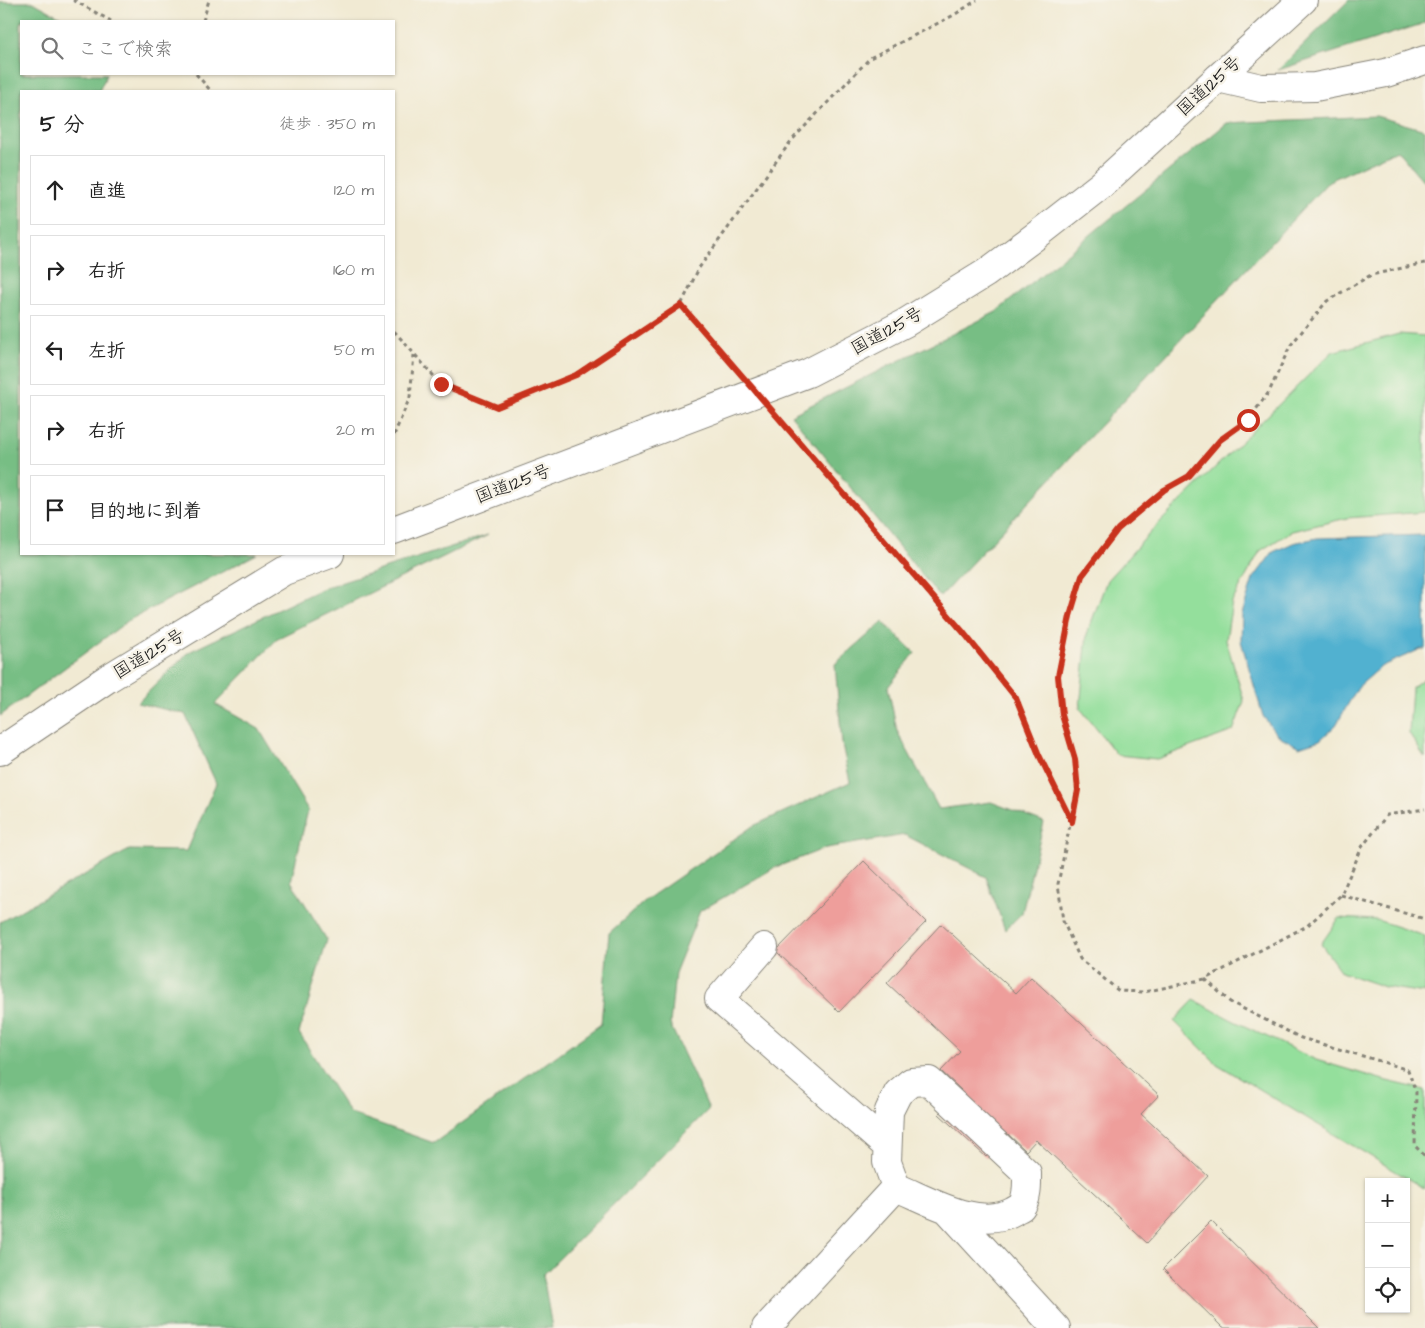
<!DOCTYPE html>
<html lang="ja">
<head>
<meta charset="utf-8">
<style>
	body { margin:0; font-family:"Architects Daughter","Klee One",sans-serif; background:#f2f2f2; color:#222 }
	.controls { position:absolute; right:15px; bottom:15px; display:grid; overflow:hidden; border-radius:0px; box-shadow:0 1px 4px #0004 }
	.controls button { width:45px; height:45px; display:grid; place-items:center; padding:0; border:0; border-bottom:1px solid #e0e0e0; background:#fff; color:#222; font:25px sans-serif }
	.stop { position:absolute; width:15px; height:15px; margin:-11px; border:4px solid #c8321e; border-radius:50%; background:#fff }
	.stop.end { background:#c8321e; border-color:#fff; box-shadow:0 1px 5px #0008 }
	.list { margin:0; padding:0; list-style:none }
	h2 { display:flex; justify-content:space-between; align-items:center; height:65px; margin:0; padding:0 20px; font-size:21px }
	h2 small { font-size:16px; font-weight:400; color:#767676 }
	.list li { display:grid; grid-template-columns:32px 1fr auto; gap:15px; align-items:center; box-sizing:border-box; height:70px; margin:0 10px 10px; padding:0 10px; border:1px solid #e0e0e0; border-radius:0px }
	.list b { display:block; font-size:19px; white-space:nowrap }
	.list em { font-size:16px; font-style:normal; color:#767676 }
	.icon { flex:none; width:28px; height:28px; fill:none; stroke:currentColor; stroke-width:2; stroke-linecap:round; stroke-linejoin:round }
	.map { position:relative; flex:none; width:1425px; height:1328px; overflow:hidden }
	.search { position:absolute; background:#fff; box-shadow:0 1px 4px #0004; left:20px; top:20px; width:375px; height:55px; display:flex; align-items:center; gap:12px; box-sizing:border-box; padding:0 18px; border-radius:0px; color:#767676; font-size:19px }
	.panel { position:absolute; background:#fff; box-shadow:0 1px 4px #0004; left:20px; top:90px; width:375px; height:465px; border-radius:0px }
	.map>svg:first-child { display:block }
	.green { fill:#94df9c; stroke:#587e5c }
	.forest { fill:#77be84; stroke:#4a6d50 }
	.water { fill:#51b1d0; stroke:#366676 }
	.building { fill:#ee9e9b }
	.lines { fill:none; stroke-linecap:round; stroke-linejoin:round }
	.minor-casing { stroke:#868378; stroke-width:30 }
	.highway-casing { stroke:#868378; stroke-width:30 }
	.path { stroke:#868378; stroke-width:3; stroke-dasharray:4 4; stroke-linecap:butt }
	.minor { stroke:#fff; stroke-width:28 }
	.highway { stroke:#fff; stroke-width:28 }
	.path-bridge { stroke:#868378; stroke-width:3; stroke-dasharray:4 4; stroke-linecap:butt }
	.route { stroke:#c8321e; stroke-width:6 }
	.labels { text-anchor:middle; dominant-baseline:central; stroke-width:5; stroke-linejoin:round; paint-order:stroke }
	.street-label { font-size:18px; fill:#1c1c1c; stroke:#f7f3e8 }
</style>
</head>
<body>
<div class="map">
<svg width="1425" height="1328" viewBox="0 0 1425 1328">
	<rect width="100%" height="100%" fill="#f7f3e8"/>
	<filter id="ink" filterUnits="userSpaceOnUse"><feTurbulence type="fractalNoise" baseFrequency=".02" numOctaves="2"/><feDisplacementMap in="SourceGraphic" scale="10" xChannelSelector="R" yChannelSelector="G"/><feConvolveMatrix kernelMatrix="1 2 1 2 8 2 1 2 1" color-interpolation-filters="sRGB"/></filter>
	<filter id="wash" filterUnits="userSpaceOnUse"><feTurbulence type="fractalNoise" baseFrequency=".0096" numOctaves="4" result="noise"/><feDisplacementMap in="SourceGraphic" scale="20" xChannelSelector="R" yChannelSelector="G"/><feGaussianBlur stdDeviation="1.12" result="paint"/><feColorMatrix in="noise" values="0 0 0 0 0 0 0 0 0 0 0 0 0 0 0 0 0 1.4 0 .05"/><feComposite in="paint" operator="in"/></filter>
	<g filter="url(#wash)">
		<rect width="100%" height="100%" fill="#f1ead3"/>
		<path class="green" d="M1399,334L1425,336V512L1347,518L1292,531L1260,551L1232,602L1226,640L1244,701L1233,731L1157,759L1117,755L1080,708L1087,634L1107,580L1161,521L1332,352Z
			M1425,678V758L1409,733L1412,687Z
			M1339,918L1377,920L1425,936V993L1385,987L1341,972L1321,944Z
			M1194,1000L1234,1021L1316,1060L1387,1081L1425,1090V1189L1217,1064L1174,1021Z"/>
		<path class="forest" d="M1349,0H1425V23L1278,70Z
			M0,2H33L68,21H21V74H107L99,91H21V554H257L129,620L0,716Z
			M1376,116L1425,130V183L1397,150L1329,181L940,597L791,415L996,312L1227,123Z
			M488,535L278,638L215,704L259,729L308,810L291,881L327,940L299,1033L349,1113L434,1143L601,1024L609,933L646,900L753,826L850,782L842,744L835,664L883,622L915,653L888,687L897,731L939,809L991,802L1044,822L1022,913L1005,930L986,877L905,835L826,848L774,868L700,911L675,973L670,1024L709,1109L543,1275L552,1328H0V922L129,850L187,851L216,783L185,714L137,703L189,652L321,589Z"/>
		<path class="water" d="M1425,535V649H1421L1382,666L1358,687L1336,725L1320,740L1299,747L1276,734L1263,716L1241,641L1242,614L1253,579L1273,552L1293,543L1317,538Z"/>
		<g id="blocks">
			<path class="building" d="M864,861L926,922L839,1012L776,951Z
				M941,924L1016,993L1031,977L1159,1095L1141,1114L1208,1176L1147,1243L1036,1140L1026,1151L1008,1134L986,1157L939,1114L961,1090L941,1071L960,1051L887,983Z
				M1211,1221L1319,1328H1223L1163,1269Z"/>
		</g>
	</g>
	<g filter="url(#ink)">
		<use href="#blocks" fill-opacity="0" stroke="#868378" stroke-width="1"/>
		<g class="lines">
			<g class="minor-casing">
				<path id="minor" d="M1218,78L1261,88L1315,87L1386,73L1425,60
					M764,947L719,999L887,1146
					M929,1081L1027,1173C1027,1183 1028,1198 1021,1207C1021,1207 1015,1210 1014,1211C979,1231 930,1201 896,1187L887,1162L889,1111L898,1093L911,1082Z
					M947,1209L1056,1328
					M766,1328L896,1187"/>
			</g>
			<g class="highway-casing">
				<path id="highway" d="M394,530L808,373L905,323L986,273L1037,235L1101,185L1303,0
					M0,751L107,679L284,571L330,554"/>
			</g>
			<path class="path" d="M73,0L111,21
				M203,21L209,0
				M196,74L211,91
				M1425,263L1371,275L1327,301L1290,346L1269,392L1248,420L1220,440L1189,476L1164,490L1118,529L1082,576L1070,616L1058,676L1062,715L1075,759L1077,790L1058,884L1063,921L1080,959L1119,991L1144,992L1205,979L1307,926L1341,895L1362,847L1387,815L1425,809
				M394,331L441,384L497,407L575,375L681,305L699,268L791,141L870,58L954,15L977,0
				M394,435L410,397L414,355
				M963,633L1016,698L1039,755L1071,821
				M1341,895L1425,919
				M1205,979L1230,1002L1301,1038L1383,1062L1408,1070L1416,1092L1415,1146L1425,1156"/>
			<use href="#minor" class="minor"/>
			<use href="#highway" class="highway"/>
			<path class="path-bridge" d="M681,305L963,633"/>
		</g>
	</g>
	<g class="lines" filter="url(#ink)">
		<path class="route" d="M441,384L497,407L576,375L681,305L964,633L1016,698L1039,755L1072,822L1078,790L1075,759L1062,715L1058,676L1070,616L1082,576L1118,529L1164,490L1189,476L1220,440L1248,420"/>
	</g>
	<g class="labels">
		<g class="street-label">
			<text transform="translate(1209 86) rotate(-42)">国道125号</text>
			<text transform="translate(887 331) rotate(-29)">国道125号</text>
			<text transform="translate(513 484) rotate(-21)">国道125号</text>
			<text transform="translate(149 654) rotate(-31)">国道125号</text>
		</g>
	</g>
</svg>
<div class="controls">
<button>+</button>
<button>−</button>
<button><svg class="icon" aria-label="locate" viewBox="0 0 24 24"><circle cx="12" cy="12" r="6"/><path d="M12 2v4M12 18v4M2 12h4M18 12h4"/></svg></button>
</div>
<div class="stop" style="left:1248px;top:420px"></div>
<div class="stop end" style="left:441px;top:384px"></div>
<div class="search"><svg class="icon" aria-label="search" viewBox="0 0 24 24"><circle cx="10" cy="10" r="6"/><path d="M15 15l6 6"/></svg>ここで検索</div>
<section class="panel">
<h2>5 分<small>徒歩 · 350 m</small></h2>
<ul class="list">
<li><svg class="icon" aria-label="ahead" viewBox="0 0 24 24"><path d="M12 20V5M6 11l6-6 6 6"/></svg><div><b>直進</b></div><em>120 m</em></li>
<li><svg class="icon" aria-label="right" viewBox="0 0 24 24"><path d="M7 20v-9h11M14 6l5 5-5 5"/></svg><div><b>右折</b></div><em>160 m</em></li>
<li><svg class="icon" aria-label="left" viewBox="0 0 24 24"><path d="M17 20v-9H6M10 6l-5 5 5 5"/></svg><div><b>左折</b></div><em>50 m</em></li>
<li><svg class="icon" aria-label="right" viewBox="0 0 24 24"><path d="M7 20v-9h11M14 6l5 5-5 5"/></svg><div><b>右折</b></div><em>20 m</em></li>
<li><svg class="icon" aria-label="arrive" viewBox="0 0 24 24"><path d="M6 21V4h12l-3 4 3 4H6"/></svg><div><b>目的地に到着</b></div></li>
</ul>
</section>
</div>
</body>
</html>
